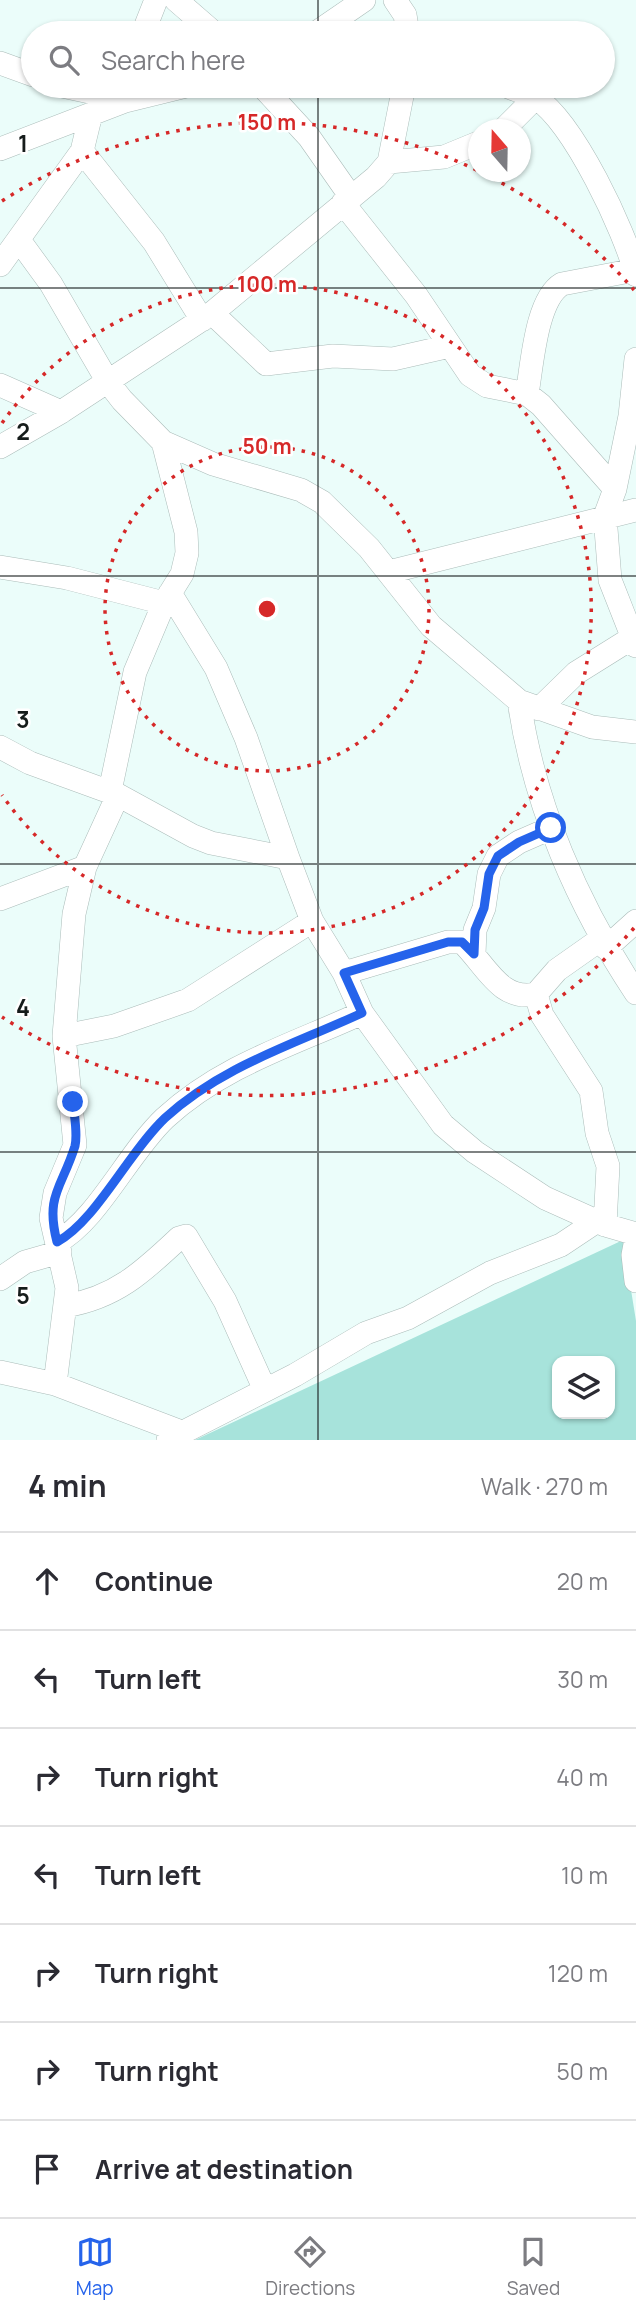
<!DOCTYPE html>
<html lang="en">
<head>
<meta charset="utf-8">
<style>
	body { margin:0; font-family:Manrope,sans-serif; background:#f2f2f3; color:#2b2b33 }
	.controls { position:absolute; right:21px; bottom:21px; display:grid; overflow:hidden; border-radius:14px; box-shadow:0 2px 5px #0004 }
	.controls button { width:63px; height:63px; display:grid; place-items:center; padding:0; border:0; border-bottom:2px solid #e1e1e2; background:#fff; color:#2b2b33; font:35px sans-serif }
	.compass { position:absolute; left:468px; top:119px; width:63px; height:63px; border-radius:50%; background:#fff; box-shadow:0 2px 5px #0004; rotate:340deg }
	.stop { position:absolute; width:21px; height:21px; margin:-16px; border:5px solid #2563eb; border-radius:50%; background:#fff }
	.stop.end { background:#2563eb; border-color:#fff; box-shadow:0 2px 7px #0008 }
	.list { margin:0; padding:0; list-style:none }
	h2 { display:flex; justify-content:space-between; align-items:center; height:91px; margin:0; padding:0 28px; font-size:30px }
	h2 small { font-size:23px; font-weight:400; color:#7c7c81 }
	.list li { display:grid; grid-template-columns:46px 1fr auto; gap:21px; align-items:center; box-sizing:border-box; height:98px; padding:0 28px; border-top:2px solid #e1e1e2 }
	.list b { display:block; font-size:26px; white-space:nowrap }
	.list em { font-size:23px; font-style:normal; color:#7c7c81 }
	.icon { flex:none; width:38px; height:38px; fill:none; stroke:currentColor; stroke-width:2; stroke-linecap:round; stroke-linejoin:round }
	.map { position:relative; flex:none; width:636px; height:1440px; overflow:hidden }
	.search { position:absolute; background:#fff; box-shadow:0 2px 5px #0004; left:21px; right:21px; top:21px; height:77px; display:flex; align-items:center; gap:18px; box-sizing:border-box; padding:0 24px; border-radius:38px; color:#7c7c81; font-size:26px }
	.sheet { height:777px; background:#fff }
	nav { display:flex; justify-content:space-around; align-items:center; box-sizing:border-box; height:98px; border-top:2px solid #e1e1e2; background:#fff; font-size:19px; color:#7c7c81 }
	nav a { display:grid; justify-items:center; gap:4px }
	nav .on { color:#2563eb }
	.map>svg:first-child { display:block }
	.green { fill:#a7e3db; fill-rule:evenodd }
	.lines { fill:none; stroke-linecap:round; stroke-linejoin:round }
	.street-casing { stroke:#abbcb9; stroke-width:24 }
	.street { stroke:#fff; stroke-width:23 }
	.route { stroke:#2563eb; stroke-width:9 }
	.grid { fill:none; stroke:#161c1b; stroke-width:2; stroke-opacity:0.55 }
	.ring { fill:none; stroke:#d62828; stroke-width:3.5; stroke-dasharray:3.5 7 }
	.grid-label { font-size:23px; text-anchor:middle; font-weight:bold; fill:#161c1b; stroke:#fff; stroke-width:5; stroke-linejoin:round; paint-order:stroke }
	.centre { fill:#d62828; stroke:#fff; stroke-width:3.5 }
	.ring-label { font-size:21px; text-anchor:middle; font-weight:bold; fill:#d62828; stroke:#fff; stroke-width:5; stroke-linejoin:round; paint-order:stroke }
</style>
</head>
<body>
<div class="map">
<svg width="636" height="1440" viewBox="0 0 636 1440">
	<rect width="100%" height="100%" fill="#ebfdfa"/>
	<path class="green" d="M623,1240L636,1321V1440H195ZM557,1361H610V1414H557Z"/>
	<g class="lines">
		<g class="street-casing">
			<path id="street" d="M176,0L214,33
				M395,0L405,15L408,33
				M143,33L156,0
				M316,33L364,0
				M0,63L33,75
				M62,86L113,97
				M262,86L309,137L351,197
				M506,86C515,90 527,93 536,98C574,123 625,231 636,275
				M503,130L535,98
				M0,149L125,101L186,86
				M82,151L154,242L202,320
				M389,162L444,157L478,143
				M343,203L416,295L470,375L487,386L527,394L541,405L615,489
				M19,240L51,284L108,382L122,400L163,442L213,464L301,490L322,502L369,548L431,626L519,701L592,727L636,732
				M0,265L82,151L91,114
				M212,313L266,364L333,356L393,359L450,346
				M636,359L630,416L615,489L605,516L610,580L636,646
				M0,385L61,412
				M527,394C532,366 536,299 562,284L635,270
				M0,447L61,412L212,313L376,177L389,162L404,86
				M0,567L67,578L164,603
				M389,572L636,510
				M170,593L216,668L246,738L288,858
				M519,701C534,805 578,906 636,993
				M539,709L576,673L632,638
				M0,747L30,763L118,795L193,836L211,843L288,858L312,921L344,973L362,1013L443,1125L475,1152L545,1198L605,1225L636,1234
				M110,791L135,672L164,603L182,574L187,553L186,532L163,442
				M0,899L85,867
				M601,939L557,970L536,994L542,1015L591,1091L597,1133L608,1166L605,1225
				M606,948L636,921
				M474,954L475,930L484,908L489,874L498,856L519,842L551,828
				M344,973L448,942H462C486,965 500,1002 536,994
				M64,1036L114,1026L188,1000L312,921
				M636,1239L633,1255L636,1281
				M57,1242C97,1221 128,1153 165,1118C223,1065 292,1045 362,1013
				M0,1279L25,1262L60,1252
				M65,1306C115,1298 143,1272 179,1238L186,1236L225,1301L265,1390
				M0,1372L55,1384L184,1433
				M55,1384L67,1288L51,1218L55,1193L75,1145L64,1036L74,914L85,867L118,795
				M168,1440L295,1375L366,1333L408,1318L490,1273L561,1245L597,1221"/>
		</g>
		<use href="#street" class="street"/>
	</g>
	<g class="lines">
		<path class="route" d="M73,1102C74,1115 78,1133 75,1146C62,1188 45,1195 57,1242C96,1221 128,1153 165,1118C222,1066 293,1045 362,1013L344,973L448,942H462L474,954L475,930L484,908L489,874L498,856L519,842L551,828"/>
	</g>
	<path class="grid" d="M318,0V33M318,86V1440M0,288H636M0,576H636M0,864H636M0,1152H636"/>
	<g class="ring">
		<circle cx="267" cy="609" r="162"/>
		<path d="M2 423A324 324 0 1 1 2 795"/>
		<path d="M634 928A486 486 0 0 1 2 1017M2 201A486 486 0 0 1 634 290"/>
	</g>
	<g class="grid-label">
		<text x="23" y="152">1</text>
		<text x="23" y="440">2</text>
		<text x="23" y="728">3</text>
		<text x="23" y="1016">4</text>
		<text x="23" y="1304">5</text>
	</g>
	<circle cx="267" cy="609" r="10" class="centre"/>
	<g class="ring-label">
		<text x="267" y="130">150 m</text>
		<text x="267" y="292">100 m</text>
		<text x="267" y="454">50 m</text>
	</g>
</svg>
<div class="controls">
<button><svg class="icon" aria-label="layers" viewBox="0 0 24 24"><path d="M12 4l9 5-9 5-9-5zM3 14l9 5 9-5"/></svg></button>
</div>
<svg class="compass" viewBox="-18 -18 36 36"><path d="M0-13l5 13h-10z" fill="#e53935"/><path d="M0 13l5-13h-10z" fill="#7c7c81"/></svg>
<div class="stop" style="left:551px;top:828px"></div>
<div class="stop end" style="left:73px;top:1102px"></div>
<div class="search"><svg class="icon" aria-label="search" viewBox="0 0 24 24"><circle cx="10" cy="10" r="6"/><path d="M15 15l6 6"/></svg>Search here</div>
</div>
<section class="sheet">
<h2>4 min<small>Walk · 270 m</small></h2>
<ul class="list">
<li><svg class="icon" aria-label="ahead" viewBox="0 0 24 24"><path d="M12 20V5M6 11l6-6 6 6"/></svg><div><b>Continue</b></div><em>20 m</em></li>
<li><svg class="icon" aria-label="left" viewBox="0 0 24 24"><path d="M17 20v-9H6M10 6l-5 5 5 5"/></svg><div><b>Turn left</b></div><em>30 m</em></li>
<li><svg class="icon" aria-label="right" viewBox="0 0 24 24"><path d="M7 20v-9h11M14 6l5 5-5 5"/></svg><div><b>Turn right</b></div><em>40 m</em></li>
<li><svg class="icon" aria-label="left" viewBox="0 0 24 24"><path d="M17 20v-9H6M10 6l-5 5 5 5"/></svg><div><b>Turn left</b></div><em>10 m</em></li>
<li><svg class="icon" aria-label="right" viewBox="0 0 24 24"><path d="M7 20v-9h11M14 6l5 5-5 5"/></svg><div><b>Turn right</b></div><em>120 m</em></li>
<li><svg class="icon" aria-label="right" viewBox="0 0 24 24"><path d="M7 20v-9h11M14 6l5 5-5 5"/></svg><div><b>Turn right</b></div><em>50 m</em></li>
<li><svg class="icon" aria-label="arrive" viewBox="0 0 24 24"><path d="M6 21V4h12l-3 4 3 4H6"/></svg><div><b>Arrive at destination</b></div></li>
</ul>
</section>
<nav>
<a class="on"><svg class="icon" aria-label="map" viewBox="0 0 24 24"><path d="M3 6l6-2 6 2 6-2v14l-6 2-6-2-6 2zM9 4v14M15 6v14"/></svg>Map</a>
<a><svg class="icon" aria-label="directions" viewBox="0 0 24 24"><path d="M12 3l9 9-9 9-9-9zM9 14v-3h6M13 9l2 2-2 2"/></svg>Directions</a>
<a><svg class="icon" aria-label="saved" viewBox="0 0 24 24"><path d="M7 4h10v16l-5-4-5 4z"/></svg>Saved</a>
</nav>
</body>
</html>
